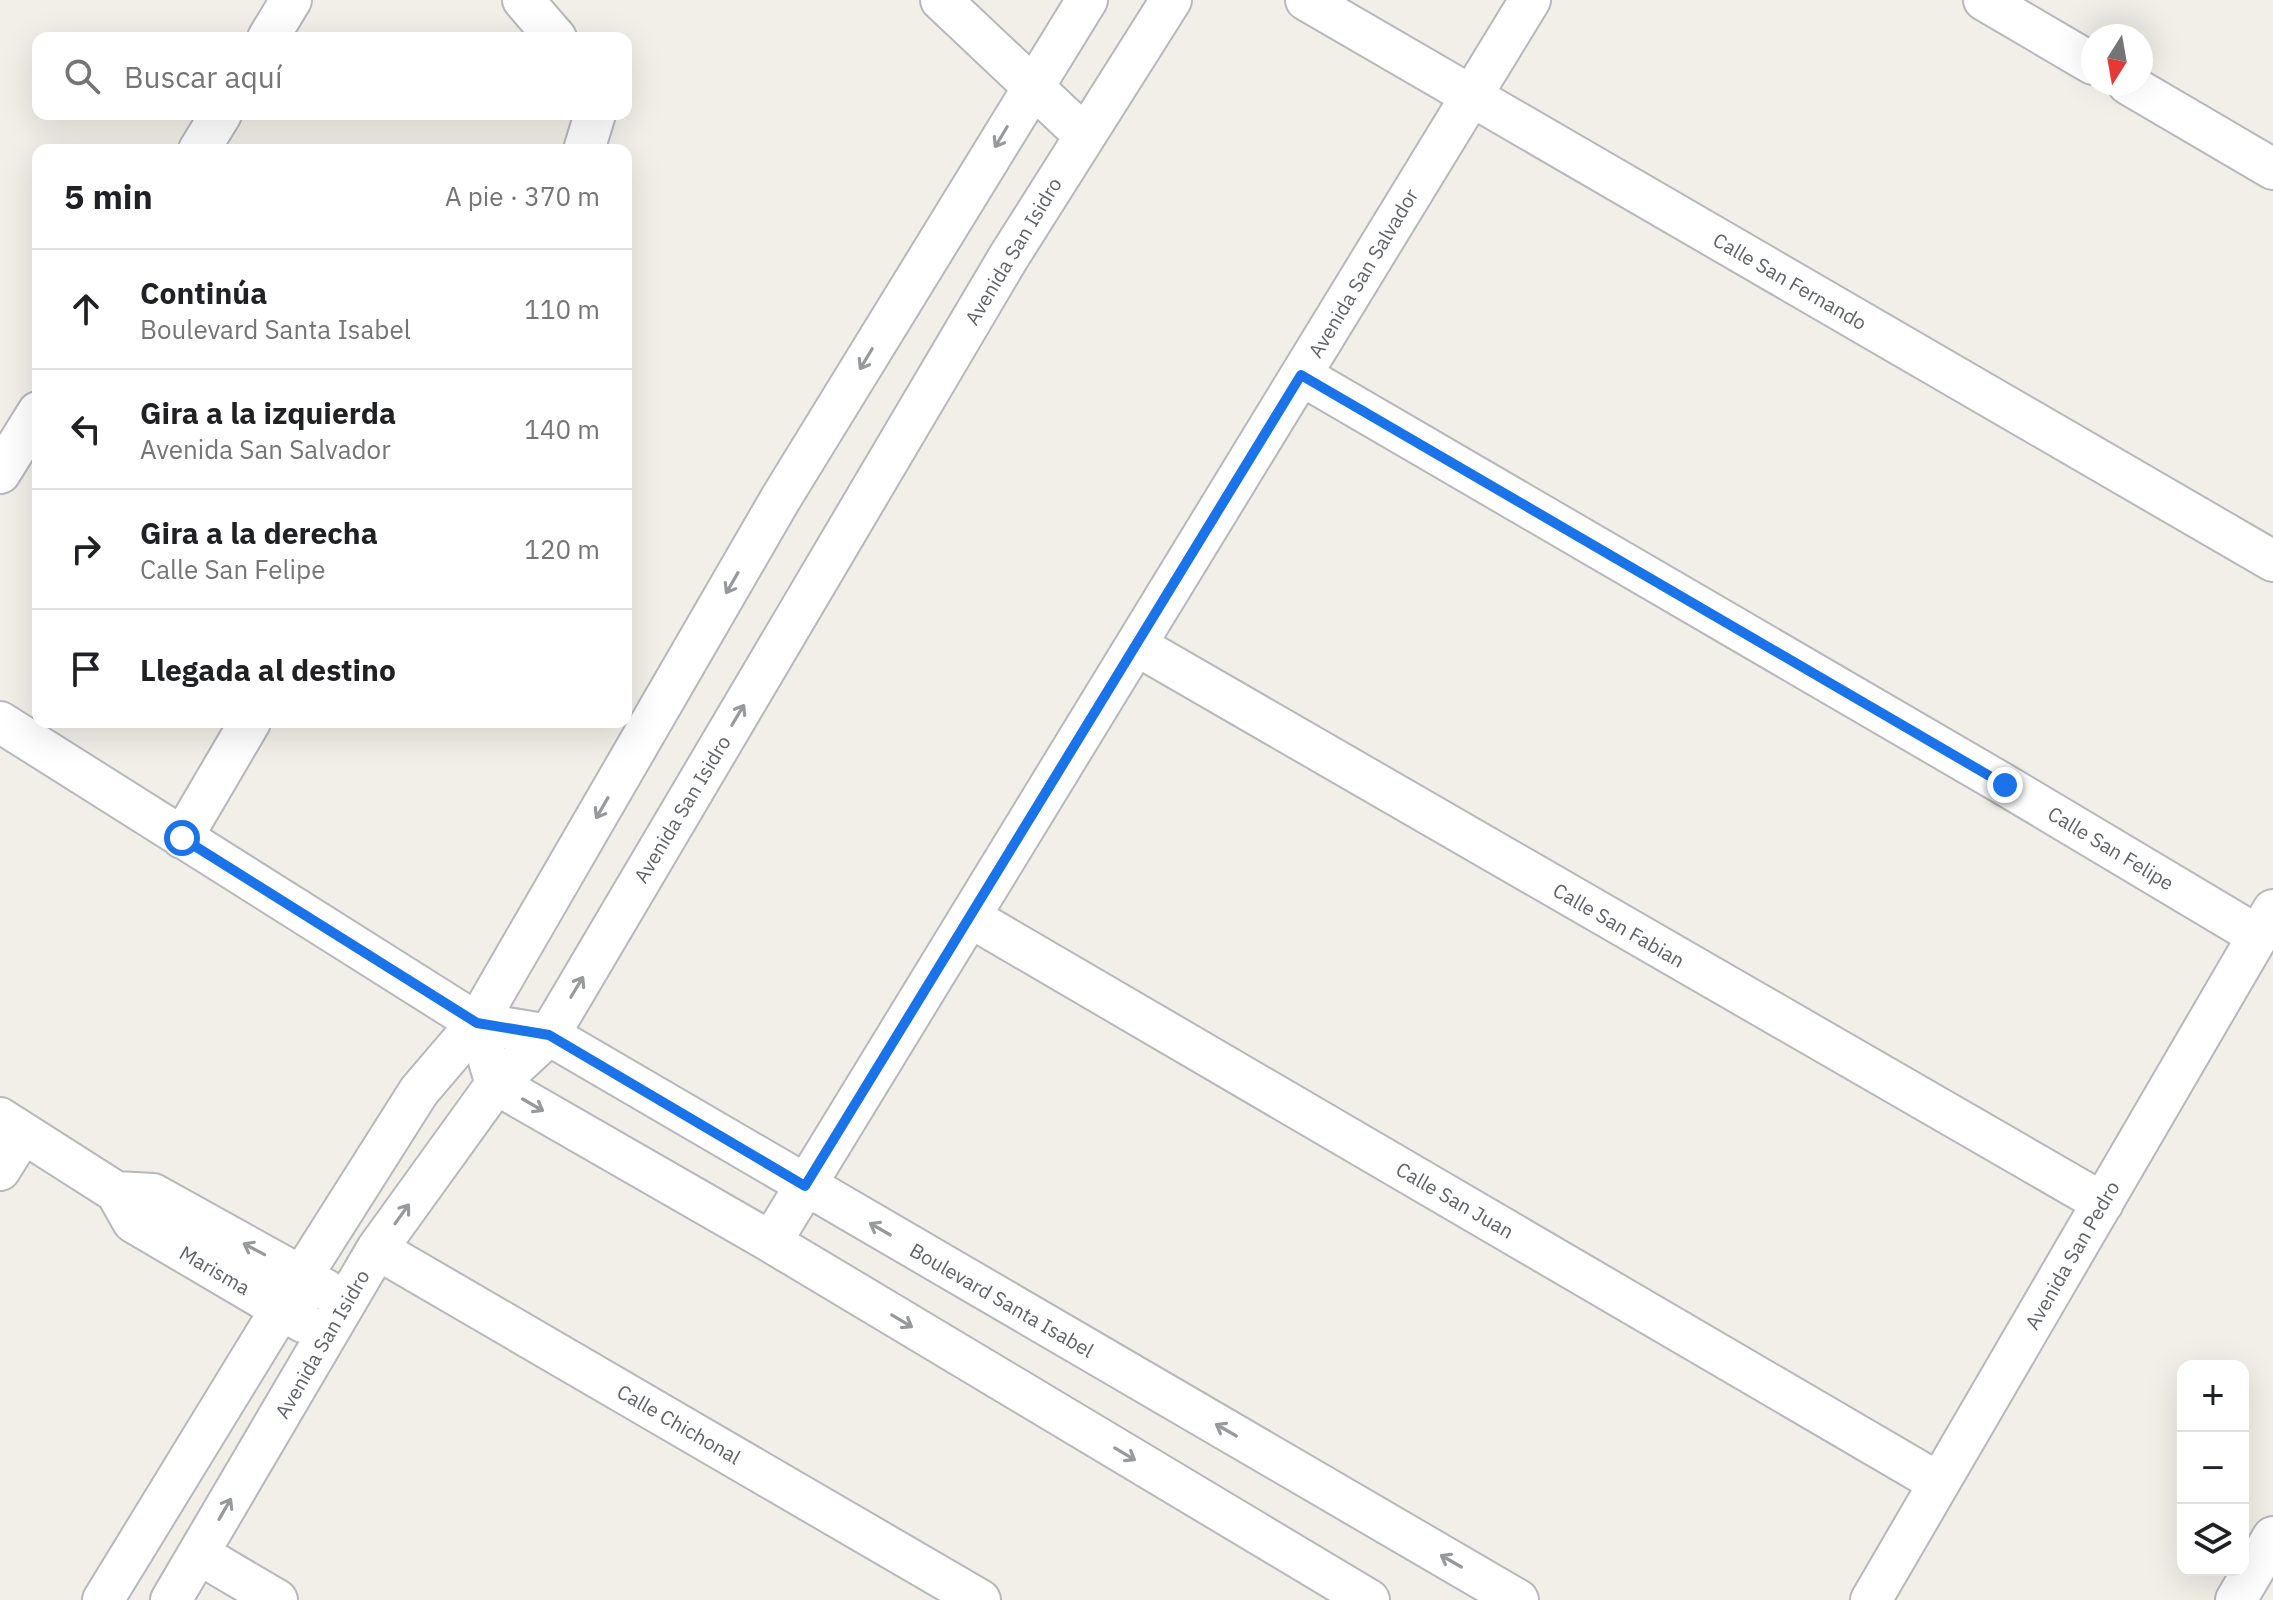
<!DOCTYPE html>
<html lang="es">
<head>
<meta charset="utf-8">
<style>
	body { margin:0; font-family:"IBM Plex Sans",sans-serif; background:#f6f6f6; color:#202124 }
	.controls { position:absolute; right:24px; bottom:24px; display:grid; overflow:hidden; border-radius:16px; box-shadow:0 8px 32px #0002 }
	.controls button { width:72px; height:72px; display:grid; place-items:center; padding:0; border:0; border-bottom:2px solid #e0e0e0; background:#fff; color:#202124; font:40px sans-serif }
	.compass { position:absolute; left:2081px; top:24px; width:72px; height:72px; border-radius:50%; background:#fff; box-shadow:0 8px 32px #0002; rotate:191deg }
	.stop { position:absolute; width:24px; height:24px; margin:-18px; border:6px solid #1a73e8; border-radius:50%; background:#fff }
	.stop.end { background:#1a73e8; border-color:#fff; box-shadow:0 2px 8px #0008 }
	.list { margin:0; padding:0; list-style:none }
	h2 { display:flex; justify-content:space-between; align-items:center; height:104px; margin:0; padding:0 32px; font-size:34px }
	h2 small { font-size:26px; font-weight:400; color:#757577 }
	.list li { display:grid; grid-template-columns:52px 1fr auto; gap:24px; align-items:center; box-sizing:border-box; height:120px; padding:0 32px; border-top:2px solid #e0e0e0 }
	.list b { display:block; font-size:30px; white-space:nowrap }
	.list p { margin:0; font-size:26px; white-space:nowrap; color:#757577 }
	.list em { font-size:26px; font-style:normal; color:#757577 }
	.icon { flex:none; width:44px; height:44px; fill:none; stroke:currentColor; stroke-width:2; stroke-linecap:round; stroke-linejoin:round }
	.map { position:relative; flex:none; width:2273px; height:1600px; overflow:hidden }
	.search { position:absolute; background:#fff; box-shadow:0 8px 32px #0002; left:32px; top:32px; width:600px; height:88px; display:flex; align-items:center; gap:20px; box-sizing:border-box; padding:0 28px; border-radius:16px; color:#757577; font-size:30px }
	.panel { position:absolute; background:#fff; box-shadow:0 8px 32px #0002; left:32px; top:144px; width:600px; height:584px; border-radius:16px }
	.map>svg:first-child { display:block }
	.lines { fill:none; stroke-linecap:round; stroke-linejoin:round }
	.minor-casing { stroke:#b5b8bc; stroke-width:44 }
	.minor { stroke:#fff; stroke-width:40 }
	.oneway { stroke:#979a9d }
	.route { stroke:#1a73e8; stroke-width:10 }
	.labels { text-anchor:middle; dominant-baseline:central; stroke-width:8; stroke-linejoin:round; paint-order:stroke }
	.street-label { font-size:20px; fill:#5f6368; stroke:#fff }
</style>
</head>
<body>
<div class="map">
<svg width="2273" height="1600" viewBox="0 0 2273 1600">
	<rect width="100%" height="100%" fill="#f1efe8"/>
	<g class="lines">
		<g class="minor-casing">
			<path id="minor" d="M523,0L556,38
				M941,0L1084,135
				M1306,0L2273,561
				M1984,0L2093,64
				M268,38L291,0
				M2128,84L2273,169
				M199,150L221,114
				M584,150L595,114
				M1301,375L2005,785L2258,936
				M0,473L38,412
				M1136,645L2103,1203
				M0,722L477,1023L549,1035L1518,1600
				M182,838L250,722
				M970,917L1939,1483
				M489,1061L496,1084L771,1242L1369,1600
				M0,1118L116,1192L153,1194L326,1290
				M0,1170L23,1133
				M116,1192L133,1222L303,1322
				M771,1242L1530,0
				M377,1249L980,1600
				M199,1554L277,1600
				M103,1600L281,1309L419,1091L477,1023L781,498L1087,0
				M171,1600L377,1249L496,1084L549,1035L1008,258L1171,0
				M1871,1600L2273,910
				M2236,1600L2273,1537"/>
		</g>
		<use href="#minor" class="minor"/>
	</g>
	<defs><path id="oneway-shaft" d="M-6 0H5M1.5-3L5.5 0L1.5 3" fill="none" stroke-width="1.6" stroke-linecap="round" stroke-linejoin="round" transform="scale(2)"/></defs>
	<g class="oneway">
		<use href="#oneway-shaft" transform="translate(1001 137) rotate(121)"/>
		<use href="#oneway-shaft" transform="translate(866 359) rotate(121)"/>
		<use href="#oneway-shaft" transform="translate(732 583) rotate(120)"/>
		<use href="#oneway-shaft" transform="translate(738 715) rotate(-59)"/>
		<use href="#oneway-shaft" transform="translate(602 808) rotate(120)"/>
		<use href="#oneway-shaft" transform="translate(577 987) rotate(-59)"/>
		<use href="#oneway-shaft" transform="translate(533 1105) rotate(30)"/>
		<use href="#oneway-shaft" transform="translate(402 1214) rotate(-54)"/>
		<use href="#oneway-shaft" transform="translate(880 1229) rotate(-150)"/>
		<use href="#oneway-shaft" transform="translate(254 1249) rotate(-152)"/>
		<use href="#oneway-shaft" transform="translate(902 1321) rotate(31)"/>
		<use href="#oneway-shaft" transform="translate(1226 1430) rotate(-150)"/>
		<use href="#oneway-shaft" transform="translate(1125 1454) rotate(31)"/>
		<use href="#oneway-shaft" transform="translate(225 1509) rotate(-60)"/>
		<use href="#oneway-shaft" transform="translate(1451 1561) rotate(-150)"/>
	</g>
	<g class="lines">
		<path class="route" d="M182,838L477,1023L549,1035L805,1186L1301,375L2005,785"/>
	</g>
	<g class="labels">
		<g class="street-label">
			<text transform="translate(1013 251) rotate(-59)">Avenida San Isidro</text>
			<text transform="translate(1363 273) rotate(-59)">Avenida San Salvador</text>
			<text transform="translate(1790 281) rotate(30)">Calle San Fernando</text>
			<text transform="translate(682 809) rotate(-59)">Avenida San Isidro</text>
			<text transform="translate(2111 848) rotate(31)">Calle San Felipe</text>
			<text transform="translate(1619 925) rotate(30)">Calle San Fabian</text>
			<text transform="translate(1455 1200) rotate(30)">Calle San Juan</text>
			<text transform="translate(2072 1255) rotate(-60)">Avenida San Pedro</text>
			<text transform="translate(215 1270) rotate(30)">Marisma</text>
			<text transform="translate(1002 1300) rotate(30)">Boulevard Santa Isabel</text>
			<text transform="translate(322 1344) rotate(-60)">Avenida San Isidro</text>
			<text transform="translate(679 1424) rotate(30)">Calle Chichonal</text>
		</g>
	</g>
</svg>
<div class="controls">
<button>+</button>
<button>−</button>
<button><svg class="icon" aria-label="layers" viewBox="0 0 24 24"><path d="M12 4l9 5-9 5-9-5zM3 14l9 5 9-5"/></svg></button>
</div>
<svg class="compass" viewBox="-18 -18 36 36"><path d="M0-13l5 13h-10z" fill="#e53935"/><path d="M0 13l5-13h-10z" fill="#757577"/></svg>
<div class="stop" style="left:182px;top:838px"></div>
<div class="stop end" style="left:2005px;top:785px"></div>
<div class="search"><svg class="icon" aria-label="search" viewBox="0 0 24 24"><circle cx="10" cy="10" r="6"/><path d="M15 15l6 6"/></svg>Buscar aquí</div>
<section class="panel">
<h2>5 min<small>A pie · 370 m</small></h2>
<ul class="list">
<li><svg class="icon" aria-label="ahead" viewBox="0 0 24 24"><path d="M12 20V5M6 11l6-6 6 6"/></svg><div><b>Continúa</b><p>Boulevard Santa Isabel</p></div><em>110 m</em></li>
<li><svg class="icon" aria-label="left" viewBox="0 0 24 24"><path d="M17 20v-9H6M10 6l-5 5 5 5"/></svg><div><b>Gira a la izquierda</b><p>Avenida San Salvador</p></div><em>140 m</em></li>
<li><svg class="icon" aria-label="right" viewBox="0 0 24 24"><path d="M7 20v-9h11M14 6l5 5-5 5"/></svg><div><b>Gira a la derecha</b><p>Calle San Felipe</p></div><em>120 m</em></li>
<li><svg class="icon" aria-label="arrive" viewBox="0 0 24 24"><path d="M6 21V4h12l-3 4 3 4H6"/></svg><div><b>Llegada al destino</b></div></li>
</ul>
</section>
</div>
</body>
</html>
